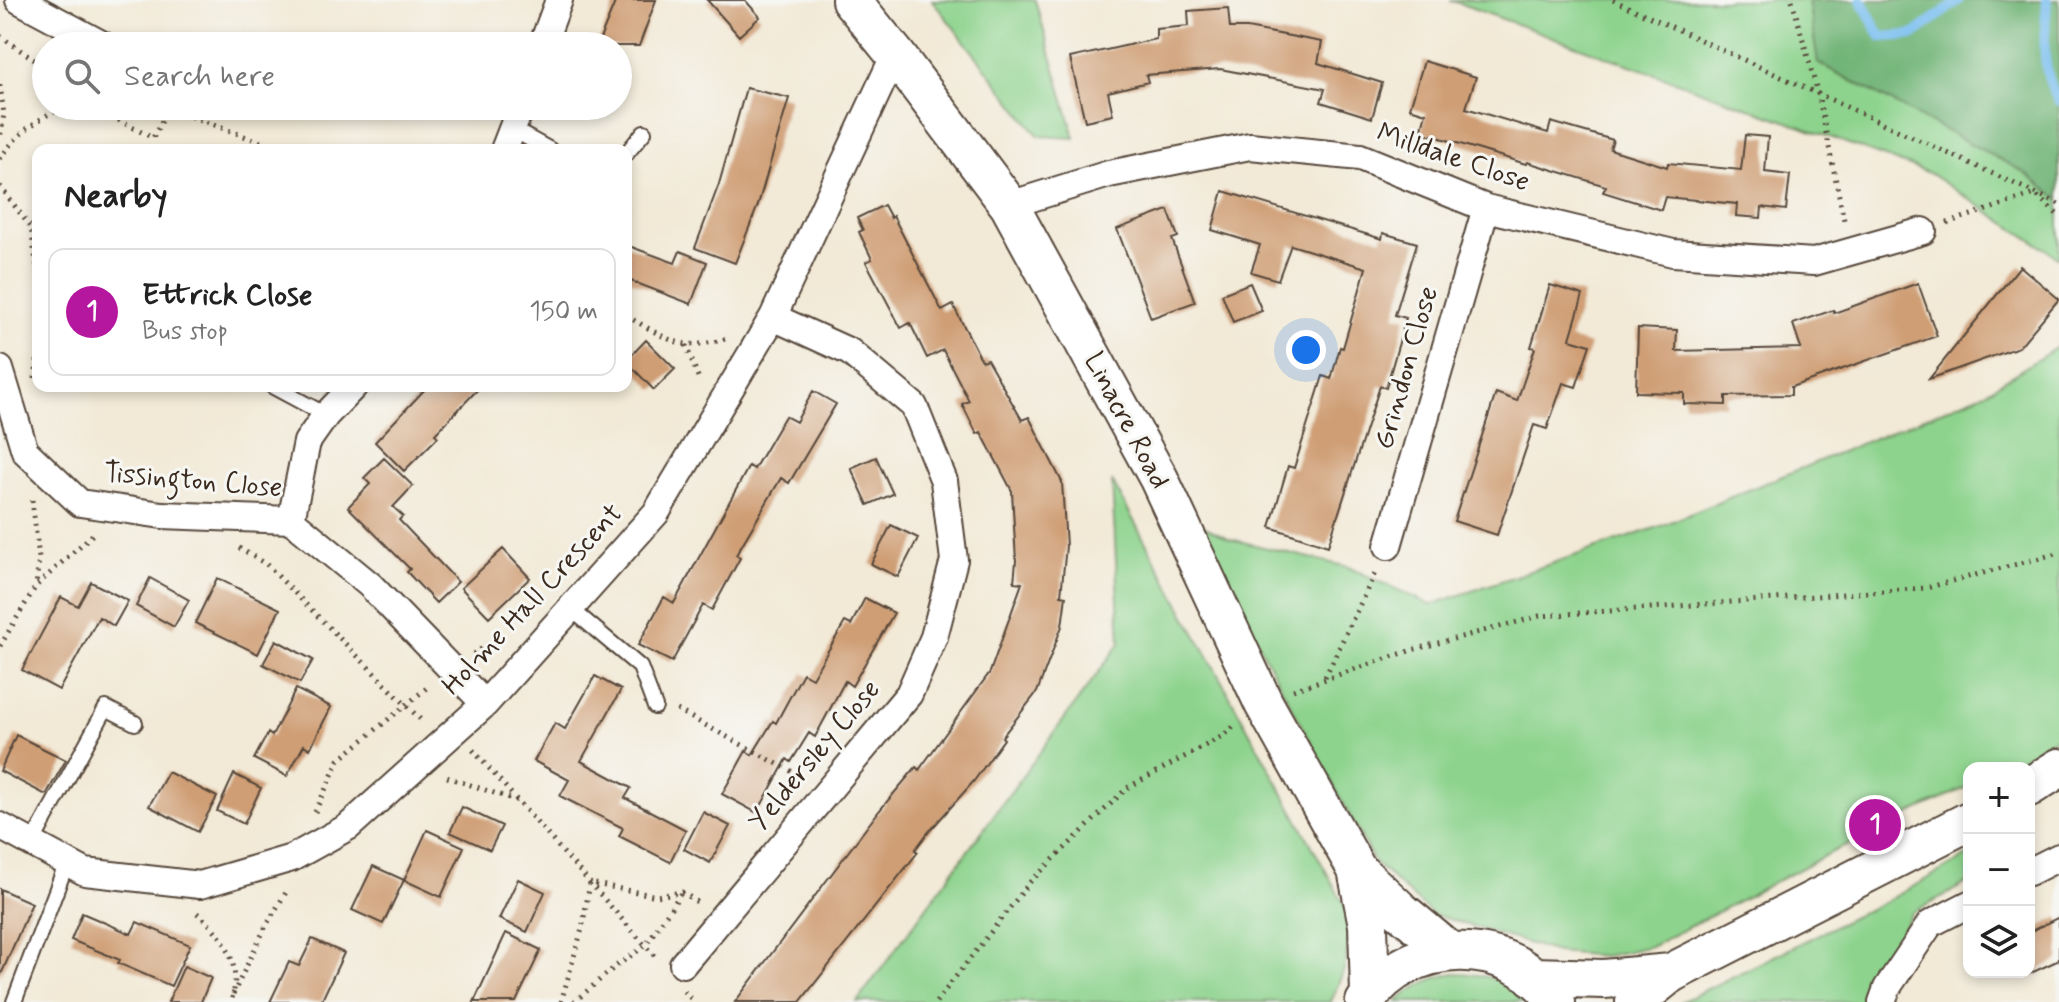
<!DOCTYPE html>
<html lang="en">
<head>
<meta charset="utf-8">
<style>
	body { margin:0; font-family:Mynerve,sans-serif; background:#f6f6f6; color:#222 }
	.controls { position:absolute; right:24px; bottom:24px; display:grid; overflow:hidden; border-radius:16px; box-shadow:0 4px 12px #0003 }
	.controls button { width:72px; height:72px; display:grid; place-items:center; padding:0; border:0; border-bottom:2px solid #e0e0e0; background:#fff; color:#222; font:40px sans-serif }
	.you { position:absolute; left:1306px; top:350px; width:28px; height:28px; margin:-20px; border:6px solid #fff; border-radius:50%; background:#1a73e8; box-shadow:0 0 0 12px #1a73e833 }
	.badge { display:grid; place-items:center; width:52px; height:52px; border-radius:50%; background:#b5179e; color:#fff; font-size:26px; font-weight:700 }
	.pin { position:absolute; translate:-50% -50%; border:4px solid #fff; box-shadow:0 2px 8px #0006 }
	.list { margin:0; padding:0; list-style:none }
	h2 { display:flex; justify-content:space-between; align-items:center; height:104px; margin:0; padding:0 32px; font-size:34px }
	h2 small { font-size:26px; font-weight:400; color:#767676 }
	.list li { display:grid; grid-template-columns:52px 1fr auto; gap:24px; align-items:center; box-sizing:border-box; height:128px; margin:0 16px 16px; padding:0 16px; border:2px solid #e0e0e0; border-radius:16px }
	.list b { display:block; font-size:30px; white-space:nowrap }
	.list p { margin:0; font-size:26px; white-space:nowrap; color:#767676 }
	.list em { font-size:26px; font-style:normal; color:#767676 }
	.icon { flex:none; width:44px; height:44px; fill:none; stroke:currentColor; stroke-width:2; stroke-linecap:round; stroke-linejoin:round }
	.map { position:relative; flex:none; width:2059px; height:1002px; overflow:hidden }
	.search { position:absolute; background:#fff; box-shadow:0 4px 12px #0003; left:32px; top:32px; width:600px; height:88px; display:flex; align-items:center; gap:20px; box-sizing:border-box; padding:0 28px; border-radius:44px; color:#767676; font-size:30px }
	.panel { position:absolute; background:#fff; box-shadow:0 4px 12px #0003; left:32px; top:144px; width:600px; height:248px; border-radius:16px }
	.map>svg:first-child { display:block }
	.green { fill:#8dd38d; stroke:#647e56; stroke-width:2 }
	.forest { fill:#72b578; stroke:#56704b; stroke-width:2 }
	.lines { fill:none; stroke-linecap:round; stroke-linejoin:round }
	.stream { stroke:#7abff1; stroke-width:10 }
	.building { fill:#cf9e75 }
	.lane-casing { stroke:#56473a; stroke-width:18 }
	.street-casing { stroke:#56473a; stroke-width:30 }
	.secondary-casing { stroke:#56473a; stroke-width:42 }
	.path { stroke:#56473a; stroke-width:5; stroke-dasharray:2 6; stroke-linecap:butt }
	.lane { stroke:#fff; stroke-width:14 }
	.street { stroke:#fff; stroke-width:26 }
	.secondary { stroke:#fff; stroke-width:38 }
	.labels { text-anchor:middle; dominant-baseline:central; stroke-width:6; stroke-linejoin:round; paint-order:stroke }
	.street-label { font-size:28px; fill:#3b2a1e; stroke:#f6f6f2 }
</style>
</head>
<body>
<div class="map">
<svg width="2059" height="1002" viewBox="0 0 2059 1002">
	<rect width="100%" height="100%" fill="#f6f6f2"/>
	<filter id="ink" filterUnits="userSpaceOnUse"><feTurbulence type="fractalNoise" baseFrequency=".0125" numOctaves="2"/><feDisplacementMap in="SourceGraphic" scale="16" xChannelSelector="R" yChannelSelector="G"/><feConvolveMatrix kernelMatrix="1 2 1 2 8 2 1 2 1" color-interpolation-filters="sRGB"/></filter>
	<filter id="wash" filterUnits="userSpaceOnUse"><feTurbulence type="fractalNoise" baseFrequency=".006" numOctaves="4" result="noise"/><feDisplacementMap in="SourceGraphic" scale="32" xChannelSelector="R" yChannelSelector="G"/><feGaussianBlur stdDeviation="1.8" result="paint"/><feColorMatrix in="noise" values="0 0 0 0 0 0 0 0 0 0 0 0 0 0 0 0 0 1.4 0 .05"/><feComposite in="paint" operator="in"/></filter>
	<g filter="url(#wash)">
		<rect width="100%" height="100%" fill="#f2e9d6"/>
		<path class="green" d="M932,0H1035L1075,138L1039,136Z
			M1450,0H2059V258L1929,173Z
			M2059,346V736L2005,768H1969V786L1840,848L1652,946L1605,956L1556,952L1432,914L1375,863L1193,521L1230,539L1348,567L1431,605L1661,526L1984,393Z
			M1112,481L1351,917L1345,967L1331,1002H857L1120,643Z
			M1969,855V882L1912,913L1860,1002H1681L1896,896Z
			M1454,973C1485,973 1507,981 1530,1002H1397C1414,986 1431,978 1454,973Z"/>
		<path class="forest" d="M1808,0H2059V199L2022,171L1818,63Z"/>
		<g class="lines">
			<path class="stream" d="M1861,0L1881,37L1913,35L1959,0
				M2047,0C2045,35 2039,70 2059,101"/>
		</g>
		<g id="blocks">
			<path class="building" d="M616,0H656L639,46H597Z
				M707,0H745L760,17L739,36Z
				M1228,8L1230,28H1247L1322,42L1318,63L1382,83L1372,118L1321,102L1325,89L1220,69L1146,75L1148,82L1108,92L1113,115L1085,121L1070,58L1156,39V29L1189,26L1188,11Z
				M1424,61L1476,77L1466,108L1548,133L1551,122L1613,140L1610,149L1667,167L1668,163L1741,170L1745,135L1768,137L1765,172L1790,175L1786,210L1762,207L1761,218L1736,216L1737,204L1665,197L1661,210L1603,192L1606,186L1527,162L1526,164L1421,132L1426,113L1410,108Z
				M746,88L789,98L758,205L735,263L695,248L719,184Z
				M1223,191L1382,239L1383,233L1417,243L1395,315L1406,318L1386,388L1380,386L1328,546L1270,527L1288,466L1294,468L1323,376L1331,379L1340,347L1343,348L1366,268L1291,245L1278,280L1251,272L1260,245L1212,230Z
				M884,205L891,218L893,216L942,311L953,305L982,361L987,359L1022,420L1029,417L1062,482L1066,546L1061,595L1066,596L1062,626L1037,692L1002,737L1004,739L974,781L927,834L915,850L918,852L800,1002H735L879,811L916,767L919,770L990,672L1022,583L1014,582L1016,561L1012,491L981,432L977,434L962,404L969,401L943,350L927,358L910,323L901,328L866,262L872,259L859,232L863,230L857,218Z
				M1168,210L1178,237L1172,239L1195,302L1151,318L1117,229Z
				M626,245L675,263L680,251L707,262L691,304L626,279Z
				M2020,266L2059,299L2019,347L1929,379Z
				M1250,283L1262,311L1233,322L1222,294Z
				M1918,283L1937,336L1791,387V395L1726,396V405L1684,404V393L1636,392L1638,328L1677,330L1676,351L1801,348L1793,324L1833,310L1834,313Z
				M1550,285L1583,295L1570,339L1590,345L1576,387L1563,383L1547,429L1534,425L1497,535L1454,521L1496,393L1517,401L1535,348L1531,347Z
				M646,340L675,369L654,390L626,361Z
				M428,386H481L435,434L438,437L404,471L375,442Z
				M813,391L836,404L789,483L781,478L736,555L740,558L712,610L703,605L672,662L638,645L664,597L674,603L749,466L754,469L785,416L796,422Z
				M876,457L893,494L868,505L851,468Z
				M384,458L413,486L393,507L403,516L399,520L458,582L436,603L407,572L410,569L348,507L370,484L364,478Z
				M891,525L918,538L898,577L871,564Z
				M503,549L530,578L489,617L461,588Z
				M150,578L189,600L174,627L136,606Z
				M217,578L280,609L258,654L195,623Z
				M91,582L128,601L114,626L99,617L59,690L22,670L61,597L78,606Z
				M865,598L894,613L852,686L845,681L815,737L809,733L791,762L787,759L757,813L722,794L746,751L752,755L773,721L776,723L803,673L812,678L845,622L851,625Z
				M276,640L313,660L300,683L263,664Z
				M595,676L621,690L581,761L631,788L625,798L686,830L670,862L619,836L623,828L560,796L569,780L534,761L555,723L565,729Z
				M296,689L331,707L310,749L304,745L287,776L254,759L268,733L272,736Z
				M16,735L66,760L46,795L0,771Z
				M168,772L217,797L198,832L149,806Z
				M234,774L261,788L244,824L217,811Z
				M462,807L502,826L490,850L450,832Z
				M703,812L730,826L710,863L684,849Z
				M427,830L464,847L441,897L404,880Z
				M373,866L404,880L383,924L352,910Z
				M518,879L545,892L527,932L499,919Z
				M0,889L32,903L0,977Z
				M82,913L131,934L137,922L190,945L171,986L118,963L120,960L71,940Z
				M2059,917V960L2029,974V932Z
				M506,933L541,950L516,1002H474Z
				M312,939L344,953L321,1002H270L289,962L299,966Z
				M184,966L211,978L201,1002H168Z"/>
		</g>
	</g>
	<g filter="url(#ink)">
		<use href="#blocks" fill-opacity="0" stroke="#56473a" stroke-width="2"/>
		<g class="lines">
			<g class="lane-casing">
				<path id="lane" d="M512,129L550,150
					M626,154L644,132
					M272,386L326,415
					M570,608L640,667L655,707
					M32,843L106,708L135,723
					M14,1002L67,862"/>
			</g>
			<g class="street-casing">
				<path id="street" d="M19,0L105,46
					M542,46L559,0
					M504,150L521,106
					M1009,205L1109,174L1250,146L1360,157L1486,208L1673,253L1814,262L1923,231
					M0,369L25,451L80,503L162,515L291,520L370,585L485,704
					M291,520L307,442L326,415L354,386
					M1388,546L1486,208
					M0,826L85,872L200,885L292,858L348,827L485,704L656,513L773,317L895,54
					M2029,872L2059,857
					M683,964L909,694L934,637L954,560L944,481L914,406L850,352L773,317
					M1882,1002L1887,988L1930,924L1969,904"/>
			</g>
			<g class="secondary-casing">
				<path id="secondary" d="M851,0L895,54L1009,205L1159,479L1264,704L1357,870L1401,911L1449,951
					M2029,787L2059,768
					M1357,870L1368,925L1370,994
					M1533,977L1604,979L1671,973
					M1365,1002C1408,936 1513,934 1556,1002
					M1635,1002L1671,973L1969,821"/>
			</g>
			<path class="path" d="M1613,0L2059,204
				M1792,0L1818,94L1845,225
				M0,36L46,68
				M0,85L4,114L0,139
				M99,106L120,121L153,138L168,109
				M161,106L283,150
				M314,150H315
				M0,159C17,133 37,119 65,106
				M0,186L31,228L38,275
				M1947,223L2035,194L2059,216
				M626,316C667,337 677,353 725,339
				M686,345L700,382
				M35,378L38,355
				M32,500L39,558L36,585
				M239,548L266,564L423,722
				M0,646L36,586L93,534
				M473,654L505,634
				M1325,677L1376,571
				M1293,690L1412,650L1540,616L1926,588L2059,553
				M677,710L802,777
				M473,750L657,959
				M447,777L518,801
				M315,812L339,760L429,686
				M197,913C225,936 243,966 231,1002
				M684,991L694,1002
				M233,994L267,924L288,889
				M561,1002L582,929L590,883L657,896L682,892L697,902
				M574,1002L616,966L645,946L681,893
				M936,1002L1030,882L1127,788L1221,737L1237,724"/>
			<use href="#lane" class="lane"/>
			<use href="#street" class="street"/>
			<use href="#secondary" class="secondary"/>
		</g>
	</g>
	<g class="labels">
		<g class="street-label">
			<text transform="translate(1453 158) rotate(19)">Milldale Close</text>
			<text transform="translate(1407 368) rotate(-74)">Grindon Close</text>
			<text transform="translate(1126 421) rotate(62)">Linacre Road</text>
			<text transform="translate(193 481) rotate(5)">Tissington Close</text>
			<text transform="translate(533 600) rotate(-47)">Holme Hall Crescent</text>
			<text transform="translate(815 756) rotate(-50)">Yeldersley Close</text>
		</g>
	</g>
</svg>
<div class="controls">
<button>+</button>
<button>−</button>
<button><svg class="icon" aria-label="layers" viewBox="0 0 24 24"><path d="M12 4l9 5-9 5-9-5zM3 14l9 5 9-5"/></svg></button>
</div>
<div class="you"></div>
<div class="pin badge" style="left:1875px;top:825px">1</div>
<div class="search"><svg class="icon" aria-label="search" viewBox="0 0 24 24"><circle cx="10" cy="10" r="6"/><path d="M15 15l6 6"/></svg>Search here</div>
<section class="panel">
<h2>Nearby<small></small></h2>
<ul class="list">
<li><span class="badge">1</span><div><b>Ettrick Close</b><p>Bus stop</p></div><em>150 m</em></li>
</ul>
</section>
</div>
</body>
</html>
